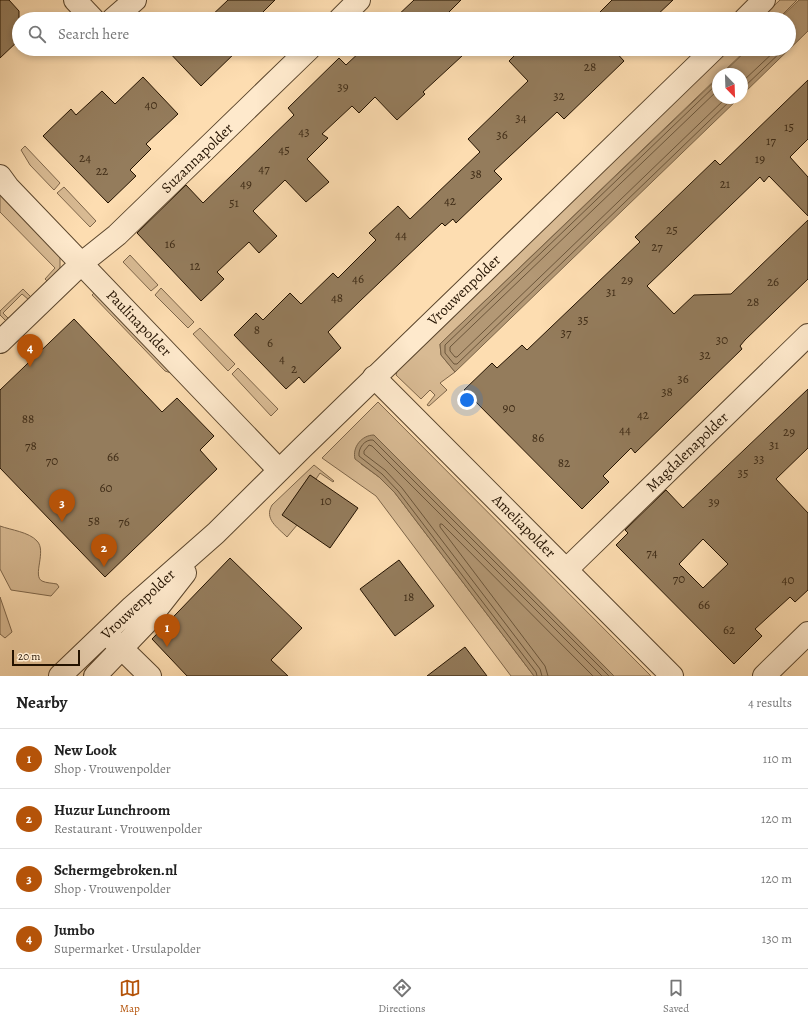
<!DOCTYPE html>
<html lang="en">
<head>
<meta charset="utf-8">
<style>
	body { margin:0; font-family:Alegreya,serif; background:#f6f6f6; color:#222 }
	.compass { position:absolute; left:712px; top:68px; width:36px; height:36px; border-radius:50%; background:#fff; box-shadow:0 2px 6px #0003; rotate:157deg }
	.scale { position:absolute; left:12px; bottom:10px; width:68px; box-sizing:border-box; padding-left:4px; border:2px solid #231200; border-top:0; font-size:11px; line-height:14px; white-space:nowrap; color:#231200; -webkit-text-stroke:3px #fee9cc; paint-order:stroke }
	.you { position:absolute; left:467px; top:400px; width:14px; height:14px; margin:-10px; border:3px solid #fff; border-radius:50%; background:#1a73e8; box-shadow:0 0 0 6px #1a73e833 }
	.badge { display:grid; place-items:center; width:26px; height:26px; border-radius:50%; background:#b45309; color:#fff; font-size:13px; font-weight:700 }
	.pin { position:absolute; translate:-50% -33px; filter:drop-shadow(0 1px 2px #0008) }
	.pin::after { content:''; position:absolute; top:21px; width:14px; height:12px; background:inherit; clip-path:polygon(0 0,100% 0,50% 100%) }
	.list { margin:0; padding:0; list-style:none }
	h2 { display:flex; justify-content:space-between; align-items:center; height:52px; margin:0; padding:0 16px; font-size:17px }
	h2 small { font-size:13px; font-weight:400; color:#767676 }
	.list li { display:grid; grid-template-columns:26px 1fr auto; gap:12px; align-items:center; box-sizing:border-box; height:60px; padding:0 16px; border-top:1px solid #e0e0e0 }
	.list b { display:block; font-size:15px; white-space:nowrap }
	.list p { margin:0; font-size:13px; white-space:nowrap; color:#767676 }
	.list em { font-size:13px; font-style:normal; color:#767676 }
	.icon { flex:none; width:22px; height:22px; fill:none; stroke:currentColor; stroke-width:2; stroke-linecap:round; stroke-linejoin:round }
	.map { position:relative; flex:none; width:808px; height:676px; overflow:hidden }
	.search { position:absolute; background:#fff; box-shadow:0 2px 6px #0003; left:12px; right:12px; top:12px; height:44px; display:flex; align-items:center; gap:10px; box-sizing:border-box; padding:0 14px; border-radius:22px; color:#767676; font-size:15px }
	.sheet { height:292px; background:#fff }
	nav { display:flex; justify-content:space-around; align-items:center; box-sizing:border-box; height:56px; border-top:1px solid #e0e0e0; background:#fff; font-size:11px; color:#767676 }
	nav a { display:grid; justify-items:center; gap:2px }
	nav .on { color:#b45309 }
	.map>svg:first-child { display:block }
	.green { fill:#d8ba93; stroke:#7e664a }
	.water { fill:#b39875; stroke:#796246 }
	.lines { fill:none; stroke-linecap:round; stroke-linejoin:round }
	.shore { stroke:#6b553a; stroke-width:1 }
	.building { fill:#947c5c; stroke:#231200; fill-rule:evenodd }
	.minor-casing { stroke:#5a452c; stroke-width:24 }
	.tertiary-casing { stroke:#5a452c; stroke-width:24 }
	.minor { stroke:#fee9cc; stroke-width:22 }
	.tertiary { stroke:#fee9cc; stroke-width:22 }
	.labels { text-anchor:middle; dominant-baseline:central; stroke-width:3.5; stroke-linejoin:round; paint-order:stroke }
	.number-label { font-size:13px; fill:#3f2c17 }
	.street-label { font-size:15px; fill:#231200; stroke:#fee9cc }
</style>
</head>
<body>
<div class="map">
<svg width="808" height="676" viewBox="0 0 808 676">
	<rect width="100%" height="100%" fill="#fdddb1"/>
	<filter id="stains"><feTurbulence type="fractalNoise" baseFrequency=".005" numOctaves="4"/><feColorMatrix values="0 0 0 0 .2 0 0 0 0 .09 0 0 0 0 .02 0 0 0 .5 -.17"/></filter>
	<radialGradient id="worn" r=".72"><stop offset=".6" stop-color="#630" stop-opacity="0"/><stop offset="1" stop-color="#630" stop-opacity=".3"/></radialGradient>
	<path class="green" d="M780,0H797L778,19H760Z
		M729,49H747L721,74H718V77L440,344L441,355L455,372L440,383L447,390L429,406L427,405L435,395L430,390L421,399L396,375L399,365Z
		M25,146L60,183L54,190L30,165L21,150Z
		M64,187L96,221L90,227L57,193Z
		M0,193L60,257V269L47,281L45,279L55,268L0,212Z
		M130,255L158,285L151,291L123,262Z
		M161,288L194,322L188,328L155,295Z
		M23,289L31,297L29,300L22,294L3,313L9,319L6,321L0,315V311Z
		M95,292L171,373L165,371L92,295Z
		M200,328L235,364L228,371L193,334Z
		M238,368L278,409L271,416L232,374Z
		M378,402L651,676H614L374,435L361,464L379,477L395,493L534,676H511L376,496L322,458Z
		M314,465L334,481L333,482L320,473L316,479L310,475L283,515L297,525L287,537C277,527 264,519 272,505Z
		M0,526C11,530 29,532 37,541C47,551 32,576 42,581C46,583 52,583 57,584L59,587L51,596L11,590L0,569Z
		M0,597L12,632L5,638L0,634Z"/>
	<path class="water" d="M799,0H808V31L742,95V74H722L748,49H789V19H779Z
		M718,78V98H739L455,372L441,355L440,344Z
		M374,435L614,676H534L395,493L379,477L355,459C352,447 362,435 374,435Z"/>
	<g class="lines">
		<path class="shore" d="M742,82L777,49
			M718,83L445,345V353L454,364H457L733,98
			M742,89L784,49
			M718,90L450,347V351L455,357H457L726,98
			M537,676L536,672L398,491L382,474L359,456C358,448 365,439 373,440L609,676
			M542,676L540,669L402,488L385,470L364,454V451L369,445L372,446L602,676
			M548,676L545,666L440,527V524H442L593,676"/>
	</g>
	<path class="building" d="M0,0H9L19,11V40L0,58Z
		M228,0H275L256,19H208Z
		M414,0H461L442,19H394Z
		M612,0H673L653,19H607L600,12Z
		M166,49H239L201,86Z
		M363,49H456L462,56L423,92L425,94L397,120L375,97L359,113L352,106L322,134L328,138L307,159L329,182L306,202L285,180L253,211L277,236L259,253L249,242L217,272L224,279L201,301L137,233L186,185L203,203L294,115L288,108L339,58L346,65Z
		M521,49H582L585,51L587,49H613L624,61L564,119L557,112L494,171L502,179L456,223L453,219L445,226L442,223L360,301L328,332L341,348L304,383L299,377L286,389L234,335L256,313L263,320L290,293L301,304L333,273L338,278L376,240L369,233L398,206L410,219L480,152L468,139L528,81L509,61Z
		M143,77L178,114L146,144L151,149L130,170L136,176L108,203L43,136L71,109L76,115L102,91L115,104Z
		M808,80V139L790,157L808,177V216L769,176L764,182L760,177L647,286L674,314L694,295L731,294L808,220V279L745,340L740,346L742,349L635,453L631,448L603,476L609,482L582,509L464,390L492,363L497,368L522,345L527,350L640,242L635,237L715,160L720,165Z
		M74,319L162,412L177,398L214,436L200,450L217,469L105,577L0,468V390Z
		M808,389V448L776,479L808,513V590L795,602L790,597L755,629L762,636L734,664L616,545L628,533L625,530L666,490L683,508ZM703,539L728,564L703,588L679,564Z
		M310,475L358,508L330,548L282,515Z
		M230,558L302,628L271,660L288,676H187L152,639Z
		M399,560L434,606L395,636L360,589Z
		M465,647L487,676H427Z"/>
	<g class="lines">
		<g class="minor-casing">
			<path id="minor" d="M75,0L93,19
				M113,19L135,0
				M340,19L359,0
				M0,176L8,187L279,470
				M0,342L82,263L117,235L309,49
				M374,377L672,676
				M567,569L808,335
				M108,635L150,676
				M764,676L808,633"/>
		</g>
		<g class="tertiary-casing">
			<path id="tertiary" d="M745,19L764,0
				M60,676L132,607L216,533L303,447L714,49
				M95,676L145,624L185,573"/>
		</g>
		<use href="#minor" class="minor"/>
		<use href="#tertiary" class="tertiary"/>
	</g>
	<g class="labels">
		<g class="number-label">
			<text x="590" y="66">28</text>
			<text x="343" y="86">39</text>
			<text x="559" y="95">32</text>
			<text x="151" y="104">40</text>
			<text x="521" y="117">34</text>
			<text x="789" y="126">15</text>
			<text x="304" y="131">43</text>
			<text x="502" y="134">36</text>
			<text x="771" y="140">17</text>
			<text x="284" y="149">45</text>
			<text x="85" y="157">24</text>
			<text x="760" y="158">19</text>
			<text x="264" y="168">47</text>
			<text x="102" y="170">22</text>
			<text x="476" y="173">38</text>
			<text x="246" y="183">49</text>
			<text x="725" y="183">21</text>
			<text x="450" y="200">42</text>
			<text x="234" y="202">51</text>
			<text x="672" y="229">25</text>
			<text x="401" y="234">44</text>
			<text x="170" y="243">16</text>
			<text x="657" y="246">27</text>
			<text x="195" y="265">12</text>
			<text x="358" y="278">46</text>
			<text x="627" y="279">29</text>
			<text x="773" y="281">26</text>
			<text x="611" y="291">31</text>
			<text x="337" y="297">48</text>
			<text x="753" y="301">28</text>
			<text x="583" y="319">35</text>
			<text x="257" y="329">8</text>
			<text x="566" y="332">37</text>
			<text x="722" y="339">30</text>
			<text x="270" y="342">6</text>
			<text x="705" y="354">32</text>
			<text x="282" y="358">4</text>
			<text x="294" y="368">2</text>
			<text x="683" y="378">36</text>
			<text x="667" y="391">38</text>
			<text x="509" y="407">90</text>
			<text x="643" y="414">42</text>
			<text x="28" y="418">88</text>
			<text x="625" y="429">44</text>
			<text x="789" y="431">29</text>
			<text x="538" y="437">86</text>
			<text x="774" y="444">31</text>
			<text x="31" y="445">78</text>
			<text x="113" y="456">66</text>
			<text x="759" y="458">33</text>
			<text x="52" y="460">70</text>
			<text x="564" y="462">82</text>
			<text x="743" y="472">35</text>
			<text x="106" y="487">60</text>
			<text x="326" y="500">10</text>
			<text x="714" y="501">39</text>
			<text x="94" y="520">58</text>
			<text x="124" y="521">76</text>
			<text x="652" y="552">74</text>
			<text x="679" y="578">70</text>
			<text x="788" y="579">40</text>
			<text x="409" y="596">18</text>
			<text x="704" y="604">66</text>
			<text x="729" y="629">62</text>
		</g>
		<g class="street-label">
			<text transform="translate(197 158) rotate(-44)">Suzannapolder</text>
			<text transform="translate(464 290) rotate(-44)">Vrouwenpolder</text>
			<text transform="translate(139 323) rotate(46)">Paulinapolder</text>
			<text transform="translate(687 452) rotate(-44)">Magdalenapolder</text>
			<text transform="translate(524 526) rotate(45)">Ameliapolder</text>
			<text transform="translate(138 604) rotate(-43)">Vrouwenpolder</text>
		</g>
	</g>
	<rect width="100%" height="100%" filter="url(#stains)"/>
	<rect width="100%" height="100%" fill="url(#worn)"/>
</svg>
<svg class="compass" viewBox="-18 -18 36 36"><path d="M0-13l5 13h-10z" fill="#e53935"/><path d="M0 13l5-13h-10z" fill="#767676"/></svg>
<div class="scale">20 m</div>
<div class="you"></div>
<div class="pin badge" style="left:167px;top:647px">1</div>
<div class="pin badge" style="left:104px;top:567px">2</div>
<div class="pin badge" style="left:62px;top:522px">3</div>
<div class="pin badge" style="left:30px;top:367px">4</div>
<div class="search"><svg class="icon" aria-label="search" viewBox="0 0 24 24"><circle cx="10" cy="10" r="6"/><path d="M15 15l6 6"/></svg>Search here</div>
</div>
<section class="sheet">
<h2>Nearby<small>4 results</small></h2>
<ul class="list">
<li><span class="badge">1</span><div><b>New Look</b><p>Shop · Vrouwenpolder</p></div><em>110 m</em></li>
<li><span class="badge">2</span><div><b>Huzur Lunchroom</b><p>Restaurant · Vrouwenpolder</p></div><em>120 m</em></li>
<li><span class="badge">3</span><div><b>Schermgebroken.nl</b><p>Shop · Vrouwenpolder</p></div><em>120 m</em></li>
<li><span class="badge">4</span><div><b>Jumbo</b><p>Supermarket · Ursulapolder</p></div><em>130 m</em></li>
</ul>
</section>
<nav>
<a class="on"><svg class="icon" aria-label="map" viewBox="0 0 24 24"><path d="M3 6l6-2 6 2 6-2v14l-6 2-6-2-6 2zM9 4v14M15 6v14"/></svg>Map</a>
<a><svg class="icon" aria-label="directions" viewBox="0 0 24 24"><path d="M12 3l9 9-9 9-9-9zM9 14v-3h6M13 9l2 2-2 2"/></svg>Directions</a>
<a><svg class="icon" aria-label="saved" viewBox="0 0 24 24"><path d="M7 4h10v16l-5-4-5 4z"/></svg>Saved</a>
</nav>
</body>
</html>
